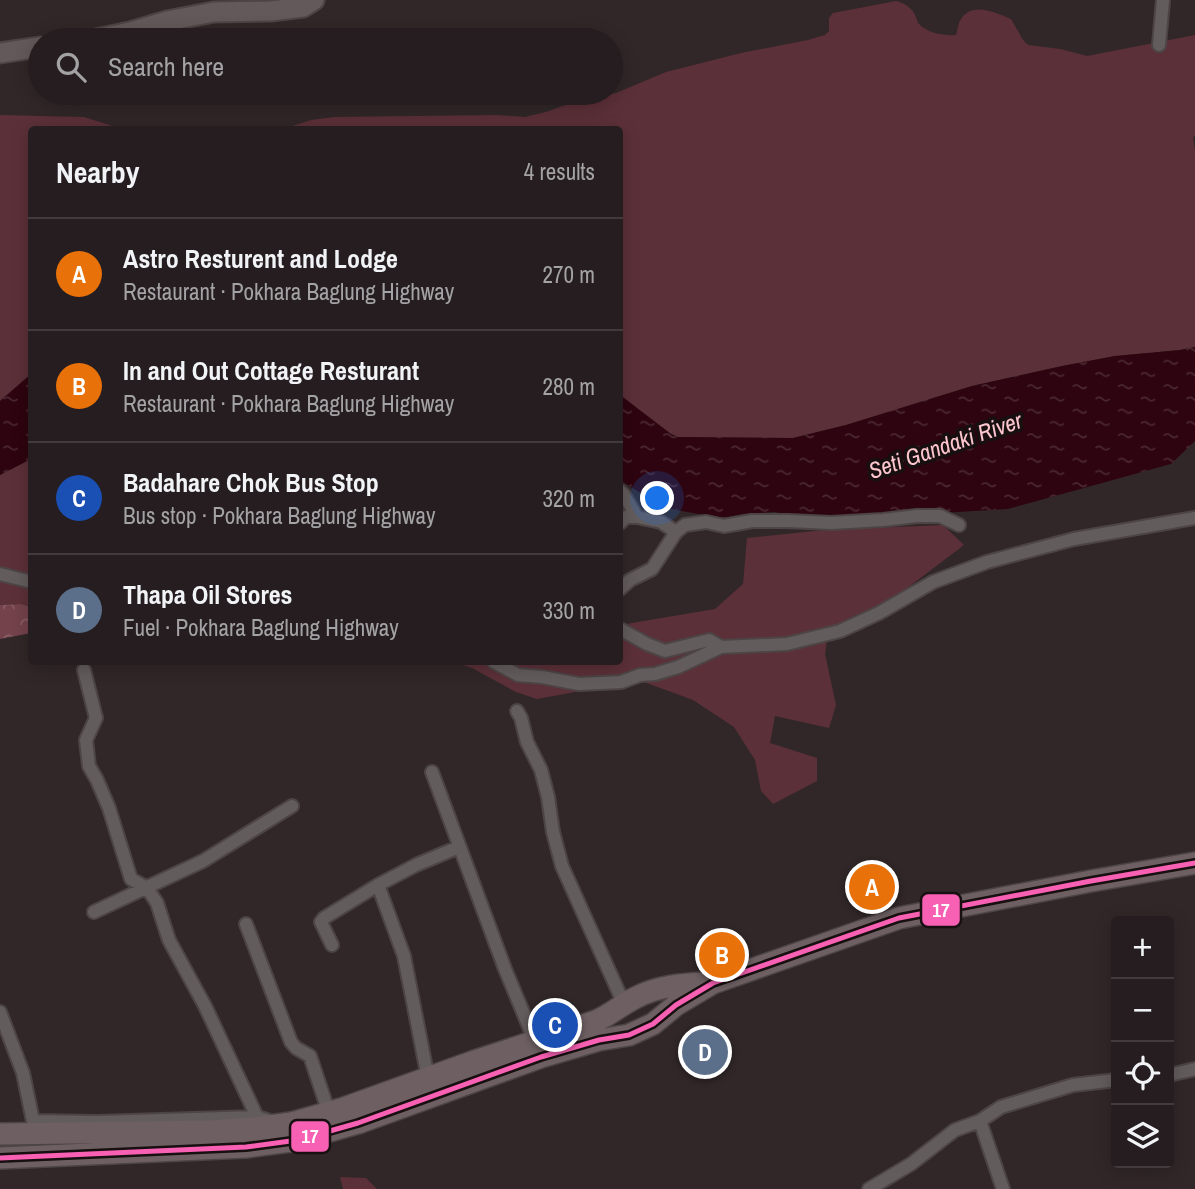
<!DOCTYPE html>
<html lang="en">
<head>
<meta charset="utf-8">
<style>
	body { margin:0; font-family:"Archivo Narrow",sans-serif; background:#312a2c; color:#f1f3f6 }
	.controls { position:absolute; right:21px; bottom:21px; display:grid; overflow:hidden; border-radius:7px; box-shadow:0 4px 18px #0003 }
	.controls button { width:63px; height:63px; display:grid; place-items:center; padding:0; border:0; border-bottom:2px solid #423b3d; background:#251d1f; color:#f1f3f6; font:35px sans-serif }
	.you { position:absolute; left:658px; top:499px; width:24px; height:24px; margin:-18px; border:5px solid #fff; border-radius:50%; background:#1a73e8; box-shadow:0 0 0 10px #1a73e833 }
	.badge { display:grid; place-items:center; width:46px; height:46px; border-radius:50%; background:#a5999b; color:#fff; font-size:23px; font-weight:700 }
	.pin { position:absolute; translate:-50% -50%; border:4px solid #fff; box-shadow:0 2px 7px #0006 }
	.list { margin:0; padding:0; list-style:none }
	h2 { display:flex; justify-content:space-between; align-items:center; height:91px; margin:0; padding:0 28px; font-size:30px }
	h2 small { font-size:23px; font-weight:400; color:#a3a2a4 }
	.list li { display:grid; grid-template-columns:46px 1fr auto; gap:21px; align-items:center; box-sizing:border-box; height:112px; padding:0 28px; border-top:2px solid #423b3d }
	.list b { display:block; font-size:26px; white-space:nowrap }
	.list p { margin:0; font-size:23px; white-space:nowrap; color:#a3a2a4 }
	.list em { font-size:23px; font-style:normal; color:#a3a2a4 }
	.icon { flex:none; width:38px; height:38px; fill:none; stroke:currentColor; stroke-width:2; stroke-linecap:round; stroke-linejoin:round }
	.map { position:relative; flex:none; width:1195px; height:1189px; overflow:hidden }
	.search { position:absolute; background:#251d1f; box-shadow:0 4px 18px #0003; left:28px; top:28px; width:595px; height:77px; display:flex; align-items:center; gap:18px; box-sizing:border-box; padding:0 24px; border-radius:38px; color:#a3a2a4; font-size:26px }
	.panel { position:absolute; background:#251d1f; box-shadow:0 4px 18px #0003; left:28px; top:126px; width:595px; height:539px; border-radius:7px }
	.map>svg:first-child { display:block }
	.grass { fill:#5c3038 }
	.forest { fill:url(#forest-crowns) }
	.water { fill:url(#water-ripples) }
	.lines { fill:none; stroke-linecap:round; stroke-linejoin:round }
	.minor-casing { stroke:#4d4445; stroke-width:16 }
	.secondary-casing { stroke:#4d4445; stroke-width:23 }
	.trunk-casing { stroke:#4d4445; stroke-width:24 }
	.minor { stroke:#635c5c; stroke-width:12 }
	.secondary { stroke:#63595a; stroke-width:19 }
	.trunk { stroke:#6e6062; stroke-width:21 }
	.bus-1-casing { stroke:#170f10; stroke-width:10 }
	.bus-1 { stroke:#f860b3; stroke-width:5 }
	.labels { text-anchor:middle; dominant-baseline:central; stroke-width:7; stroke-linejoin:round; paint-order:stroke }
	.water-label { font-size:23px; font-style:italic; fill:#fec6ce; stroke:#170f10 }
	.line-badge { stroke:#170f10; stroke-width:2.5 }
	.badge-label { font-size:19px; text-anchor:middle; font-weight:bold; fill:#fff }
</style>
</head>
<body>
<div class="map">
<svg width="1195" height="1189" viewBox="0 0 1195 1189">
	<defs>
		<pattern id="forest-crowns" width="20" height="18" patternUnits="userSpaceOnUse" patternTransform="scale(1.75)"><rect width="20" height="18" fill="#74424b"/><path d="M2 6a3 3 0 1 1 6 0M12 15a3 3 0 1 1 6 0" fill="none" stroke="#885d64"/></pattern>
		<pattern id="water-ripples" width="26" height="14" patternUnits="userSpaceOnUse" patternTransform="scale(1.75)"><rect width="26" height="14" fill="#2d040f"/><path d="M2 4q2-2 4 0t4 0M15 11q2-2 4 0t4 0" fill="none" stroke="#4b2831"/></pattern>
	</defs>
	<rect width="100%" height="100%" fill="#312729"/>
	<path class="grass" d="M896,1C903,3 910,6 914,13C915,14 918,23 918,23C926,33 945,36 956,35C957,31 958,27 959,23C969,0 994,12 1011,19L1023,40L1028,45L1060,49L1087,56L1195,35V136L1193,137L1195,151V347L1180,350L1115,356L1062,366L972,386L846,425L793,438L678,437L671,434L620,395V130H280L311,120L334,117L497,115L525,117L546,112L580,100L616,93L666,72L741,53L808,40L825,35L829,31V18L833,13Z
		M0,115L84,117L122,129L32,130L31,374L0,401Z
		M31,459V607L21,604L0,605V475Z
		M943,525L964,545L902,592L828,633L825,654L836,705L829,728L775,716L770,743L817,758V781L773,804L761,791L755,760L734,727L693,700L644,682L613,685L537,699L516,692L472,668L453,662H620V625L715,609L743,584L747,538L824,530Z
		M340,1177L366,1178L377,1189H343Z"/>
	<path class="forest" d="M21,604L31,607V633L0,639V605Z"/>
	<path class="water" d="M1195,347V441L1171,464L1008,509L859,518L807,517L774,512L743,514L728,517H716L664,508L620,480V395L671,434L678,437L793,438L846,425L972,386L1062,366L1115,356L1180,350Z
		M31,374V459L0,475V401Z"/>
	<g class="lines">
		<g class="minor-casing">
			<path id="minor" d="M1159,45L1163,0
				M620,491L624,495L637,517L661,522L676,532
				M620,523L626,517H637
				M0,574L32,582
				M620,589L630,580L652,569L676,532L685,525L706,522L724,526L752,521H788L831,523L883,520L917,516H940L959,525
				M620,629L647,644L665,651L709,640L721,647
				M494,662L518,675L542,677L579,684L621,682L640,675L655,674L678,667L721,647L787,644L840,631L879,613L933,582L987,562L1074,539L1195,518
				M84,670L96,718L86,740L89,766L97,780L109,808L131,879L147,888L157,903L169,940L205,1006L257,1117L273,1122
				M517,711L521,718L527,742L541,770L548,797L553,832L562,866L624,1004
				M432,772L505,969L535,1041
				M378,885L404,956L428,1078
				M94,912L203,861L292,806
				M246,924L291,1042L296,1048L310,1056L329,1113
				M332,945L321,922L324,918L378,885L416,865L459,847
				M0,1012L23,1073L33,1121L98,1122L257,1117
				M1169,1075L1195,1069
				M980,1121L1003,1189
				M869,1189L911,1164L955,1130L980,1121L1001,1107L1073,1085L1116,1080"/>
		</g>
		<g class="secondary-casing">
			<path id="secondary" d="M91,40L130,32L167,21L214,12L271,11L303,7L314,0
				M0,53L40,47"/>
		</g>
		<g class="trunk-casing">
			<path id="trunk" d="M0,1134L210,1131L254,1128L291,1123L344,1108L472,1062L596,1021C610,1015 621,1005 635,998C657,986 683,984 707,983
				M0,1158L246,1147L298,1140L358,1123L541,1057L599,1040L629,1035L653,1024L676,1005L713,983L899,918L1091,881L1195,863"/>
		</g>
		<use href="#minor" class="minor"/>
		<use href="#secondary" class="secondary"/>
		<use href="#trunk" class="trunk"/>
		<g class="bus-1-casing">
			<path id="bus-1" d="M0,1158L246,1147L298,1140L358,1123L541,1057L599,1040L629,1035L653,1024L676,1005L713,983L899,918L1091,881L1195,863"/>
		</g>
		<use href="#bus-1" class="bus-1"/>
	</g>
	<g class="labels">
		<g class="water-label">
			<text transform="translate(945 445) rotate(-19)">Seti Gandaki River</text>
		</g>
	</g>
	<g class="line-badge">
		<rect x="921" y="893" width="40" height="34" rx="7" fill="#f860b3"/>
		<rect x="290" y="1120" width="40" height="33" rx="7" fill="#f860b3"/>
	</g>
	<g class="badge-label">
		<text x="941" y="917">17</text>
		<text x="310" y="1143">17</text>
	</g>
</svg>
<div class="controls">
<button>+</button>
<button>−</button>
<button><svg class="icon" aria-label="locate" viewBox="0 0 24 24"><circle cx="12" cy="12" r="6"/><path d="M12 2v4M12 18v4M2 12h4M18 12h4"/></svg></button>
<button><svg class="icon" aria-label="layers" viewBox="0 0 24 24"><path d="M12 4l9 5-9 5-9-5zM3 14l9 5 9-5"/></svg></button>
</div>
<div class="you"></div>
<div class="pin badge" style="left:872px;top:887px;background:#e8710a">A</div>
<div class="pin badge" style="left:722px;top:955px;background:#e8710a">B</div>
<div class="pin badge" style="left:555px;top:1025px;background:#1a4fb4">C</div>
<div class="pin badge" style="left:705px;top:1052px;background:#5c6f8a">D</div>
<div class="search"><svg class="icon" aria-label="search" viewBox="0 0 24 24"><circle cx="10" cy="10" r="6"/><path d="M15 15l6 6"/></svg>Search here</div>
<section class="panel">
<h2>Nearby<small>4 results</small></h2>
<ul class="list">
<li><span class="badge" style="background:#e8710a">A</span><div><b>Astro Resturent and Lodge</b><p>Restaurant · Pokhara Baglung Highway</p></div><em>270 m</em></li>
<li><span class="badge" style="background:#e8710a">B</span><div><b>In and Out Cottage Resturant</b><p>Restaurant · Pokhara Baglung Highway</p></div><em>280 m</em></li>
<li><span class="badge" style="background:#1a4fb4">C</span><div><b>Badahare Chok Bus Stop</b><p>Bus stop · Pokhara Baglung Highway</p></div><em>320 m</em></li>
<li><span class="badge" style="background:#5c6f8a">D</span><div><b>Thapa Oil Stores</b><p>Fuel · Pokhara Baglung Highway</p></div><em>330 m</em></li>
</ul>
</section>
</div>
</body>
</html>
